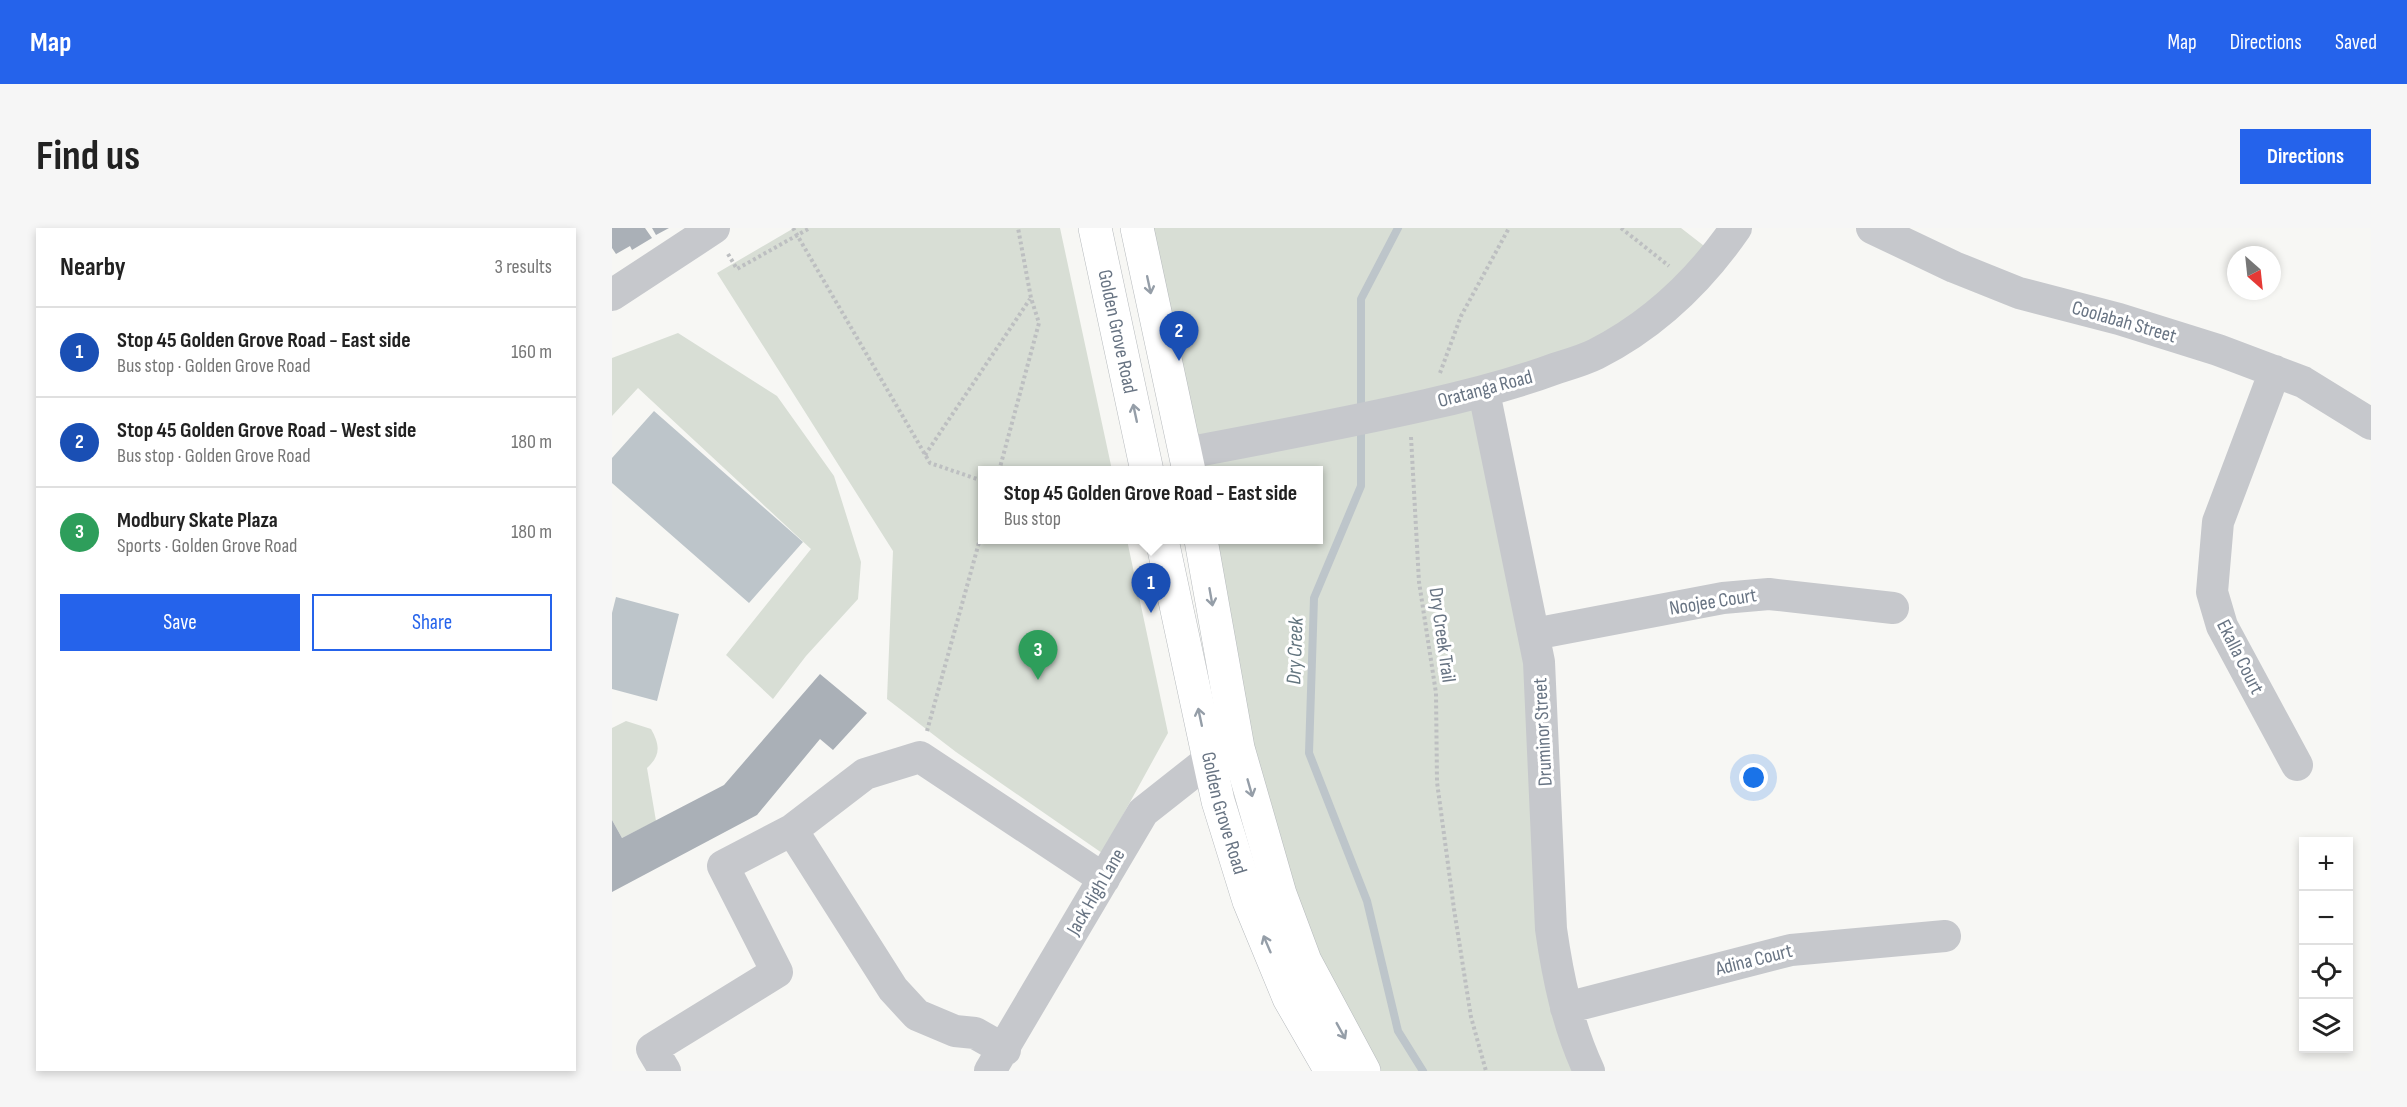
<!DOCTYPE html>
<html lang="en">
<head>
<meta charset="utf-8">
<style>
	body { margin:0; font-family:"Sofia Sans Condensed",sans-serif; background:#f6f6f6; color:#222 }
	.controls { position:absolute; right:18px; bottom:18px; display:grid; overflow:hidden; border-radius:0px; box-shadow:0 3px 9px #0003 }
	.controls button { width:54px; height:54px; display:grid; place-items:center; padding:0; border:0; border-bottom:2px solid #e0e0e0; background:#fff; color:#222; font:30px sans-serif }
	.compass { position:absolute; left:1615px; top:18px; width:54px; height:54px; border-radius:50%; background:#fff; box-shadow:0 3px 9px #0003; rotate:153deg }
	.you { position:absolute; left:1142px; top:550px; width:21px; height:21px; margin:-15px; border:4px solid #fff; border-radius:50%; background:#1a73e8; box-shadow:0 0 0 9px #1a73e833 }
	.badge { display:grid; place-items:center; width:39px; height:39px; border-radius:50%; background:#2563eb; color:#fff; font-size:20px; font-weight:700 }
	.pin { position:absolute; translate:-50% -50px; filter:drop-shadow(0 2px 3px #0008) }
	.pin::after { content:''; position:absolute; top:32px; width:21px; height:18px; background:inherit; clip-path:polygon(0 0,100% 0,50% 100%) }
	.popup { position:absolute; left:366px; top:238px; width:345px; height:78px; box-sizing:border-box; display:grid; place-content:center; border-radius:0px; background:#fff; filter:drop-shadow(0 2px 4px #0005); font-size:20px; white-space:nowrap; color:#767676 }
	.popup b { font-size:22px; color:#222 }
	.popup::after { content:''; position:absolute; left:50%; top:100%; margin-left:-12px; border:12px solid transparent; border-top-color:#fff }
	.list { margin:0; padding:0; list-style:none }
	h2 { display:flex; justify-content:space-between; align-items:center; height:78px; margin:0; padding:0 24px; font-size:26px }
	h2 small { font-size:20px; font-weight:400; color:#767676 }
	.list li { display:grid; grid-template-columns:39px 1fr auto; gap:18px; align-items:center; box-sizing:border-box; height:90px; padding:0 24px; border-top:2px solid #e0e0e0 }
	.list b { display:block; font-size:22px; white-space:nowrap }
	.list p { margin:0; font-size:20px; white-space:nowrap; color:#767676 }
	.list em { font-size:20px; font-style:normal; color:#767676 }
	.actions { display:flex; gap:12px; padding:18px 24px }
	.actions a { flex:1; padding:14px 0; border:2px solid #2563eb; border-radius:0px; text-align:center; font-size:21px; color:#2563eb }
	.actions .main { background:#2563eb; color:#fff }
	.icon { flex:none; width:33px; height:33px; fill:none; stroke:currentColor; stroke-width:2; stroke-linecap:round; stroke-linejoin:round }
	.map { position:relative; flex:none; width:1759px; height:843px; overflow:hidden; border-radius:0px }
	header { display:flex; align-items:center; gap:36px; box-sizing:border-box; height:84px; padding:0 30px; background:#2563eb; color:#fff }
	header strong { font-size:28px }
	nav { display:flex; gap:33px; margin-inline-start:auto; font-size:21px }
	.intro { display:flex; align-items:center; justify-content:space-between; box-sizing:border-box; height:144px; padding:0 36px }
	h1 { margin:0; font-size:42px }
	.button { padding:15px 27px; border-radius:0px; background:#2563eb; color:#fff; font-size:21px; font-weight:700 }
	main { display:flex; gap:36px; padding:0 36px }
	aside { flex:1; background:#fff; border-radius:0px; box-shadow:0 3px 9px #0003 }
	.map>svg:first-child { display:block }
	.green { fill:#d8ded5 }
	.water { fill:#bdc5ca }
	.lines { fill:none; stroke-linecap:round; stroke-linejoin:round }
	.stream { stroke:#bdc5ca; stroke-width:8 }
	.building { fill:#aab0b7 }
	.major-casing { stroke:#b6babd; stroke-width:34 }
	.path { stroke:#bdbfc1; stroke-width:4; stroke-dasharray:3 3; stroke-linecap:butt }
	.minor { stroke:#c6c8cc; stroke-width:32 }
	.major { stroke:#fff; stroke-width:33 }
	.oneway { stroke:#959ea8 }
	.labels { text-anchor:middle; dominant-baseline:central; stroke-width:6; stroke-linejoin:round; paint-order:stroke }
	.street-label { font-size:20px; fill:#687483; stroke:#fff }
	.water-label { font-size:21px; font-style:italic; fill:#63757f; stroke:#fff }
</style>
</head>
<body>
<header>
<strong>Map</strong>
<nav><a>Map</a><a>Directions</a><a>Saved</a></nav>
</header>
<div class="intro"><h1>Find us</h1><a class="button">Directions</a></div>
<main>
<aside>
<h2>Nearby<small>3 results</small></h2>
<ul class="list">
<li><span class="badge" style="background:#1a4fb4">1</span><div><b>Stop 45 Golden Grove Road - East side</b><p>Bus stop · Golden Grove Road</p></div><em>160 m</em></li>
<li><span class="badge" style="background:#1a4fb4">2</span><div><b>Stop 45 Golden Grove Road - West side</b><p>Bus stop · Golden Grove Road</p></div><em>180 m</em></li>
<li><span class="badge" style="background:#2e9e5b">3</span><div><b>Modbury Skate Plaza</b><p>Sports · Golden Grove Road</p></div><em>180 m</em></li>
</ul>
<div class="actions"><a class="main">Save</a><a>Share</a></div>
</aside>
<div class="map">
<svg width="1759" height="843" viewBox="0 0 1759 843">
	<rect width="100%" height="100%" fill="#f7f7f4"/>
	<path class="green" d="M182,0H448L500,242L371,243V312H515L556,505L490,625L344,524L275,471L281,323L105,45Z
		M525,0H1069L1105,28L1022,103L872,164L927,434L939,701L977,843H752L693,733L589,312H707V243L577,242Z
		M66,105L165,168L222,248L249,334L246,371L194,428L161,471L114,427L199,321L26,160L0,188V130Z
		M14,493L39,501C48,517 49,527 35,540L44,593L10,610L0,592V500Z"/>
	<path class="water" d="M42,183L191,314L137,375L0,255V230Z
		M4,369L67,386L45,473L0,461V385Z"/>
	<g class="lines">
		<path class="stream" d="M786,0L749,71V258L702,370L697,525L755,673L786,803L811,843"/>
	</g>
	<path class="building" d="M0,0H33L40,10L20,22L18,18L4,26L0,20Z
		M40,0H57L44,7Z
		M208,446L255,485L221,522L208,511L145,587L0,664V592L10,610L112,557Z"/>
	<g class="lines">
		<g class="major-casing">
			<g id="major">
				<path id="s1" d="M483,0L535,243"/>
				<path d="M525,0L577,243"/>
				<path id="s2" d="M550,312L606,573L637,673L677,770L719,843"/>
				<path d="M589,312L626,520L668,666L693,733L752,843"/>
			</g>
		</g>
		<path class="path" d="M181,0L318,235L371,253
			M1009,0L1057,38
			M116,26L125,41L198,0
			M828,145L849,88L897,0
			M799,209L807,354L824,465L825,554L842,681L859,789L874,843
			M313,227L418,71
			M387,243L427,95L419,70L406,0
			M315,503L371,300"/>
		<path class="minor" d="M1260,0L1342,39L1407,65L1507,91L1606,122L1691,154L1759,196
			M0,67L102,0
			M1663,143L1606,294L1600,364L1610,398L1685,537
			M872,164L927,434L939,701C946,750 956,798 977,843
			M574,225C654,210 734,195 814,177C859,167 902,156 945,140C958,136 972,132 984,126C1041,97 1088,52 1124,0
			M922,406L1111,370L1157,366L1281,380
			M180,602L281,761L305,787L343,803L363,805L393,822
			M954,780L1179,722L1333,708
			M53,843L40,821L165,744L111,638L180,602L253,546L308,529L492,651
			M378,843L531,584L597,532L620,523"/>
		<use href="#major" class="major"/>
	</g>
	<defs><path id="oneway-shaft" d="M-6 0H5M1.5-3L5.5 0L1.5 3" fill="none" stroke-width="1.6" stroke-linecap="round" stroke-linejoin="round" transform="scale(1.5)"/></defs>
	<g class="oneway">
		<use href="#oneway-shaft" transform="translate(537 57) rotate(78)"/>
		<use href="#oneway-shaft" transform="translate(523 185) rotate(-102)"/>
		<use href="#oneway-shaft" transform="translate(599 369) rotate(80)"/>
		<use href="#oneway-shaft" transform="translate(588 489) rotate(-102)"/>
		<use href="#oneway-shaft" transform="translate(638 560) rotate(74)"/>
		<use href="#oneway-shaft" transform="translate(655 716) rotate(-113)"/>
		<use href="#oneway-shaft" transform="translate(729 803) rotate(61)"/>
	</g>
	<g class="labels">
		<g class="street-label">
			<text transform="translate(1512 94) rotate(16)">Coolabah Street</text>
			<text stroke="none"><textPath href="#s1" startOffset="106">Golden Grove Road</textPath></text>
			<text transform="translate(873 161) rotate(-15)">Oratanga Road</text>
			<text transform="translate(1101 374) rotate(-9)">Noojee Court</text>
			<text transform="translate(830 407) rotate(82)">Dry Creek Trail</text>
			<text transform="translate(1628 429) rotate(63)">Ekalla Court</text>
			<text transform="translate(931 504) rotate(-93)">Druminor Street</text>
			<text stroke="none"><textPath href="#s2" startOffset="280">Golden Grove Road</textPath></text>
			<text transform="translate(484 664) rotate(-60)">Jack High Lane</text>
			<text transform="translate(1142 732) rotate(-14)">Adina Court</text>
		</g>
		<g class="water-label">
			<text transform="translate(683 423) rotate(-88)">Dry Creek</text>
		</g>
	</g>
</svg>
<div class="controls">
<button>+</button>
<button>−</button>
<button><svg class="icon" aria-label="locate" viewBox="0 0 24 24"><circle cx="12" cy="12" r="6"/><path d="M12 2v4M12 18v4M2 12h4M18 12h4"/></svg></button>
<button><svg class="icon" aria-label="layers" viewBox="0 0 24 24"><path d="M12 4l9 5-9 5-9-5zM3 14l9 5 9-5"/></svg></button>
</div>
<svg class="compass" viewBox="-18 -18 36 36"><path d="M0-13l5 13h-10z" fill="#e53935"/><path d="M0 13l5-13h-10z" fill="#767676"/></svg>
<div class="you"></div>
<div class="pin badge" style="left:539px;top:385px;background:#1a4fb4">1</div>
<div class="popup"><b>Stop 45 Golden Grove Road - East side</b>Bus stop</div>
<div class="pin badge" style="left:567px;top:133px;background:#1a4fb4">2</div>
<div class="pin badge" style="left:426px;top:452px;background:#2e9e5b">3</div>
</div>
</main>
</body>
</html>
